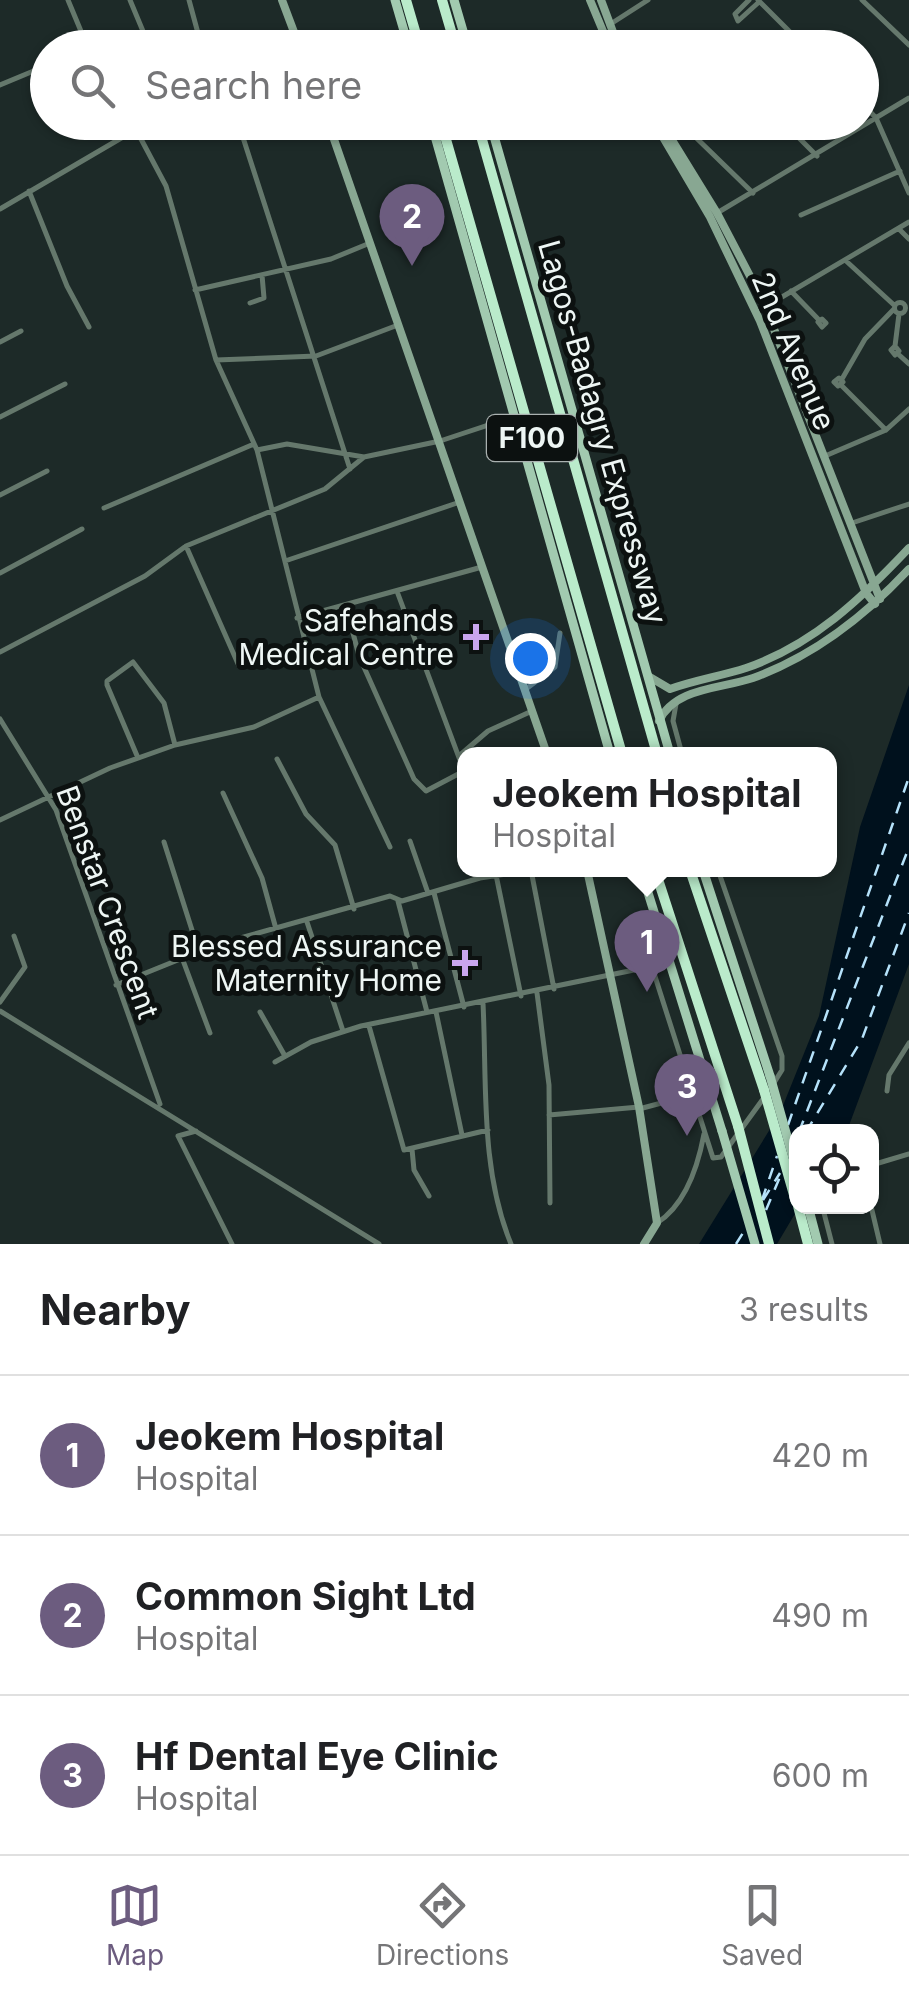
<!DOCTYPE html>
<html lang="en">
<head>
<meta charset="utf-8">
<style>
	body { margin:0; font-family:Inter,sans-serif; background:#f2f2f2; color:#202124 }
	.controls { position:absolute; right:30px; bottom:30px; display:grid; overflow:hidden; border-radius:20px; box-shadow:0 2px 8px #0004 }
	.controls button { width:90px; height:90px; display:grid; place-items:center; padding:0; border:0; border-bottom:2px solid #e0e0e0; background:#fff; color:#202124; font:50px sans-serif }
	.you { position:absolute; left:530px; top:658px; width:35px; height:35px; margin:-25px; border:8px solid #fff; border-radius:50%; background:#1a73e8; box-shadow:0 0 0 15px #1a73e833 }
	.badge { display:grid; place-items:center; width:65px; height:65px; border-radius:50%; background:#6c5c7f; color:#fff; font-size:32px; font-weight:700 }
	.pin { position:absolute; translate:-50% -82px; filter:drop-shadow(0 2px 5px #0008) }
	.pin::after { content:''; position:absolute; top:52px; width:35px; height:30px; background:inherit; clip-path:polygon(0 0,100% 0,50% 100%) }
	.popup { position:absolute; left:457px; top:747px; width:380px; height:130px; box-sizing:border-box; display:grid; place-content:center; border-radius:20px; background:#fff; filter:drop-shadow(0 2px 8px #0005); font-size:32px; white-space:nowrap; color:#757577 }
	.popup b { font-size:38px; color:#202124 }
	.popup::after { content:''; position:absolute; left:50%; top:100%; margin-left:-20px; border:20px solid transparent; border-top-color:#fff }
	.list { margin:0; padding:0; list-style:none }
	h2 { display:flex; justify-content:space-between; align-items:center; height:130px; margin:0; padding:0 40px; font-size:42px }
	h2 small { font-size:32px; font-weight:400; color:#757577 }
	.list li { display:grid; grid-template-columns:65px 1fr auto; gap:30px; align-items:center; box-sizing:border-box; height:160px; padding:0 40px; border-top:2px solid #e0e0e0 }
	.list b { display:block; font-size:38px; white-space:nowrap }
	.list p { margin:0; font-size:32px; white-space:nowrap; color:#757577 }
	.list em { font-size:32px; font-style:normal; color:#757577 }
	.icon { flex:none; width:55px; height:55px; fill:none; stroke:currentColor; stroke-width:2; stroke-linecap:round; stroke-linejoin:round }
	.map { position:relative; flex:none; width:909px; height:1244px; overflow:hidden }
	.search { position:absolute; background:#fff; box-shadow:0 2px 8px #0004; left:30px; right:30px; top:30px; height:110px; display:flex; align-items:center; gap:25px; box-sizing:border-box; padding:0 35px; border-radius:55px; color:#757577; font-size:38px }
	.sheet { height:610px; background:#fff }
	nav { display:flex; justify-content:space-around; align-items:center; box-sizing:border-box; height:140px; border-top:2px solid #e0e0e0; background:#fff; font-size:28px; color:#757577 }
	nav a { display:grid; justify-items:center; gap:5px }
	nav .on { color:#6c5c7f }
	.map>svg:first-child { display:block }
	.water { fill:#00111d }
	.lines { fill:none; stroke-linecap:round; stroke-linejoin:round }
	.ferry { stroke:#b5e2fa; stroke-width:2.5; stroke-dasharray:12 10; stroke-linecap:butt }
	.street { stroke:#65786c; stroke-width:5 }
	.secondary { stroke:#88a792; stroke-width:8 }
	.primary { stroke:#a2cab0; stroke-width:9 }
	.highway { stroke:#baebcb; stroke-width:10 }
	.primary-bridge { stroke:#a2cab0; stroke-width:9 }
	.highway-bridge { stroke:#baebcb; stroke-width:10 }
	.poi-dot { fill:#c9a5ee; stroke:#0c1110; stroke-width:4 }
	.labels { text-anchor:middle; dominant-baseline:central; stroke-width:10; stroke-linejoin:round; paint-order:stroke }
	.shield { fill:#0c1110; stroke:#aab1b0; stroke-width:2.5 }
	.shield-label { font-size:28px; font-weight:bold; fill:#eef6f4 }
	.street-label { font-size:30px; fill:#eef6f4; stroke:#0c1110 }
	.poi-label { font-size:30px; fill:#eef6f4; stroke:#0c1110; text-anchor:end }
</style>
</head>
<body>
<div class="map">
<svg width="909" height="1244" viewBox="0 0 909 1244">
	<rect width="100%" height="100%" fill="#1d2a28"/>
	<path class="water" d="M909,685V964L847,1131L796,1132L799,1207L777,1244H699L780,1113L819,1016L860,827Z"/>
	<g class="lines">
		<path class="ferry" d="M788,1125L909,777
			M799,1132L909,847
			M806,1132L862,1039L909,913
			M793,1146L796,1137
			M762,1200L777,1156
			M763,1200L780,1173
			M766,1210L782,1172
			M736,1244L746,1228"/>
		<path class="street" d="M68,0L88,48
			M130,0L150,48
			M189,0L202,48
			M749,0L735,14L738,21L759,2
			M758,0L806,48
			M862,0L909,45
			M609,25L648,0
			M698,48H707
			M0,85L48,65
			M862,103L876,118L909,193
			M126,122L141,139L166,186L216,360L257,450L319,697L390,847
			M238,122L350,469
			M783,122L817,156
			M664,128L684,126L753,193
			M29,191L67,286L89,327
			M0,209L123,137L139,122
			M717,213L909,98
			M801,215L900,171
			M899,229L909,239
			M845,260L894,305
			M195,290L331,259L370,243
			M791,291L819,320
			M894.5 308a5.5 5.5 0 1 1 11 0a5.5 5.5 0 1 1-11 0Z
			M250,303L264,298L262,275
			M765,307L909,222
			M822,319L826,323L822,327L818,322Z
			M0,342L21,331
			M895,346L899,314
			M895,346L899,351L895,355L891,350Z
			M898,354L909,364
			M216,360L316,356L398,325
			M839,378L843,382L838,386L834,382Z
			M842,379L865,339L894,309
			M841,385L886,430
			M0,417L65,384
			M257,450L287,444L364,457
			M825,456L886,430L909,409
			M0,495L47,471
			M104,508L254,444
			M852,523L909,504
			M186,546L239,666
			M285,561L460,502
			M0,573L82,529
			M346,606L359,656L414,779L426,791L464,771L398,594
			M297,618L482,567
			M0,652L145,576L186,546L325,489L364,457L440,441L513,417
			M526,689L555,667L560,633
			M676,704L673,721L682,754
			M0,719L56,810L160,1104
			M460,755L488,731L532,711
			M138,758L107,685V681L133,662L164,703L175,745
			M277,759L306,814L335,845L354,909
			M223,793L262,878L276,929
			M0,820L110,768L175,745L254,727L319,697
			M410,841L428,893
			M164,842L198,949
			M495,870L521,996
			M531,870L554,989
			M718,870L782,1056V1070L772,1086
			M434,893L464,1007
			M398,901L427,1012
			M307,922L343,1031
			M226,942L390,896L402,901L480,878L533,870
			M181,955L210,1033
			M652,967L713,1158L721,1157L763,1099
			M116,985L215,945
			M537,993L549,1085L550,1203
			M0,1002L25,967L14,936
			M483,1003C487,1084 480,1169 511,1244
			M0,1011L379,1244
			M260,1012L285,1056
			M436,1012L462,1135
			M369,1026L404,1150L488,1130
			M275,1062L311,1042L361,1026L668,963
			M887,1091L889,1075L909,1043
			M639,1109L695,1094
			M549,1115L639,1107
			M196,1131L178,1136L232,1244
			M412,1149L414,1170L429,1196
			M872,1165L909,1154
			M871,1206L880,1244
			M824,1213L832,1244
			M657,1223C685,1205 698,1166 704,1134"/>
		<path class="secondary" d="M282,0L300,48
			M590,0L610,48
			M601,0L619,48
			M328,122L547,754
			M654,122L710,217L760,321L866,593L875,604
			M661,122L717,213L763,301L880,599
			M648,676L670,689C695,680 721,676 746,668C813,645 862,598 909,548
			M659,721C675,687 721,689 753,678C814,656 865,616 909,569
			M587,870L639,1107L657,1223L644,1244"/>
		<path class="primary" d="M395,0L409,48
			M454,0L468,48
			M431,122L610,754
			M490,122L670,754
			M641,870L722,1131
			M703,870L770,1076
			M808,1206L818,1244"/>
		<path class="highway" d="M406,0L420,48
			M442,0L456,48
			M441,122L622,754
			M477,122L657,754
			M655,870L738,1126
			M690,870L764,1090
			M798,1206L808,1244"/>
		<path class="primary-bridge" d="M770,1076L796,1168
			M722,1131L755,1244"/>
		<path class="highway-bridge" d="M764,1090L796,1202
			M738,1126L769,1244"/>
	</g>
	<g class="poi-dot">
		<path d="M471 622h10v10h10v10h-10v10h-10v-10h-10v-10h10z"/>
		<path d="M460 948h10v10h10v10h-10v10h-10v-10h-10v-10h10z"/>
	</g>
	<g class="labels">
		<rect class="shield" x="487" y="415" width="90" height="46" rx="8"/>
		<g class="shield-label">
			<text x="532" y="438">F100</text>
		</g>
		<g class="street-label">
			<text transform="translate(794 351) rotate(67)">2nd Avenue</text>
			<text transform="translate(603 432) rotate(74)">Lagos-Badagry Expressway</text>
			<text transform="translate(108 902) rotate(70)">Benstar Crescent</text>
		</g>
		<g class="poi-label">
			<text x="454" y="620">Safehands<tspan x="454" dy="34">Medical Centre</tspan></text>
			<text x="442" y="946">Blessed Assurance<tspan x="442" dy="34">Maternity Home</tspan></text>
		</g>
	</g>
</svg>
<div class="controls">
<button><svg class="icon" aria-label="locate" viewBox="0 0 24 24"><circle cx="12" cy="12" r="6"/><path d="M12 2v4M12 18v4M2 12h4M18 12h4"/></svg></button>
</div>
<div class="you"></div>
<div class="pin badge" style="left:647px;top:992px">1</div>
<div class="popup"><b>Jeokem Hospital</b>Hospital</div>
<div class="pin badge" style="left:412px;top:266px">2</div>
<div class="pin badge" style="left:687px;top:1136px">3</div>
<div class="search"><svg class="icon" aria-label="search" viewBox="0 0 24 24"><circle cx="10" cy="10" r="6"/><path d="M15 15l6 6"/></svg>Search here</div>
</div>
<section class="sheet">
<h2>Nearby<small>3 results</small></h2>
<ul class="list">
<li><span class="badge">1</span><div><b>Jeokem Hospital</b><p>Hospital</p></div><em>420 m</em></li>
<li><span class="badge">2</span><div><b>Common Sight Ltd</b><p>Hospital</p></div><em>490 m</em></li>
<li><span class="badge">3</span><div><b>Hf Dental Eye Clinic</b><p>Hospital</p></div><em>600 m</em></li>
</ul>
</section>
<nav>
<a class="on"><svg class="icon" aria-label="map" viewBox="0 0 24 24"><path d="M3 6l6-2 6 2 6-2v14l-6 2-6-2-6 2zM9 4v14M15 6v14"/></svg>Map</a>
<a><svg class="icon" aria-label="directions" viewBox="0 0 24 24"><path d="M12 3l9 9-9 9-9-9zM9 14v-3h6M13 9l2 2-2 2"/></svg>Directions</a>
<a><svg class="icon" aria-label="saved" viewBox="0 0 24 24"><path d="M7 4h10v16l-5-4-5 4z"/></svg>Saved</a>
</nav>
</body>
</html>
